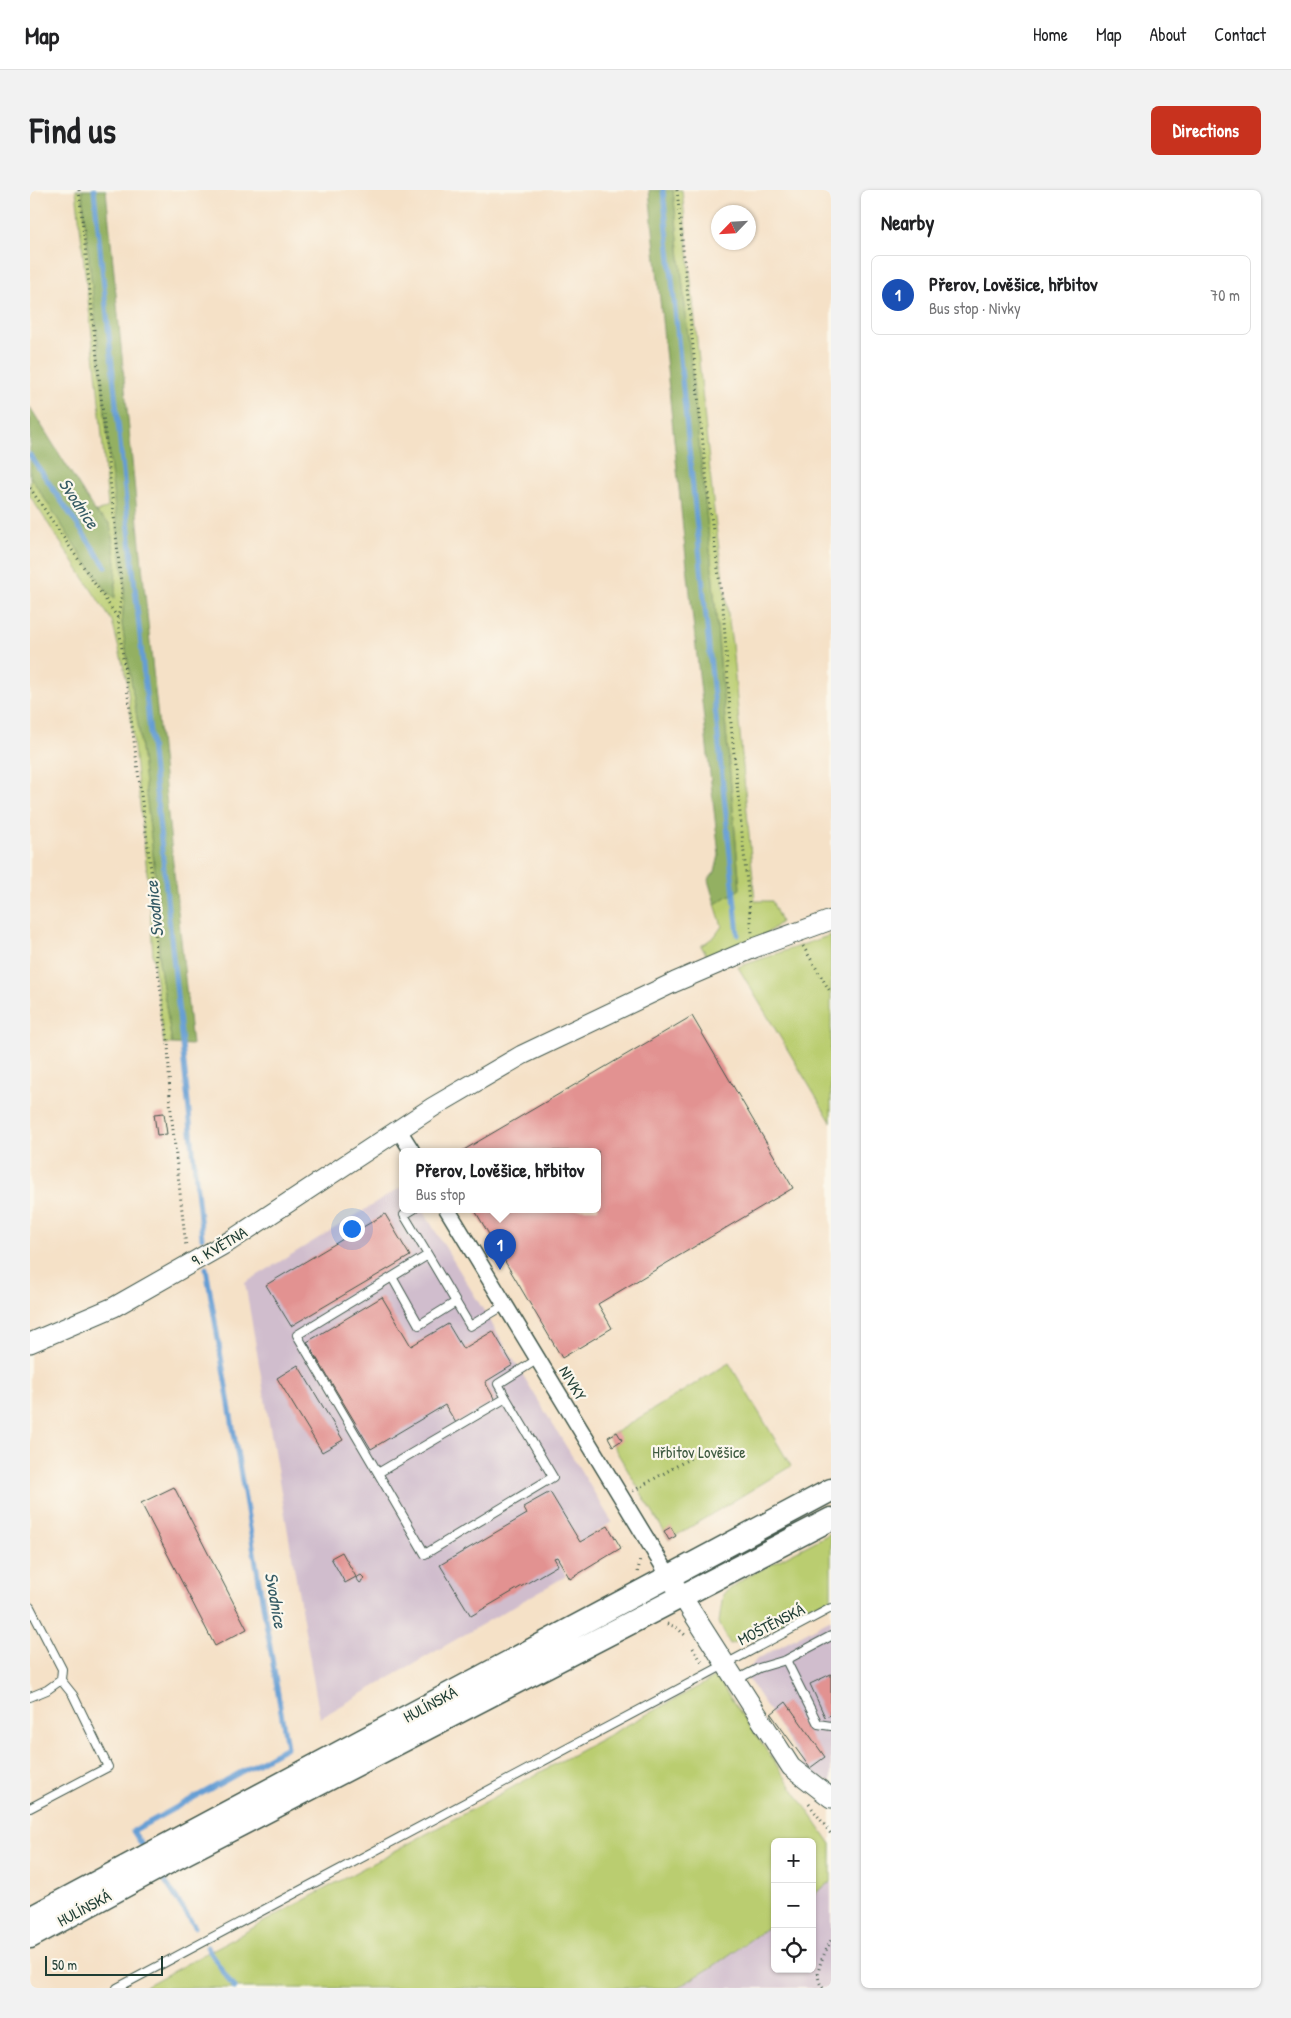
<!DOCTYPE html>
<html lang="en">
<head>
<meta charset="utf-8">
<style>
	body { margin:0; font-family:"Patrick Hand",sans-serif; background:#f2f2f2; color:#202124 }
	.controls { position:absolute; right:15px; bottom:15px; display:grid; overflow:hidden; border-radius:8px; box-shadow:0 1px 4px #0004 }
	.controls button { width:45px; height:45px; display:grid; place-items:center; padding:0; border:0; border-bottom:1px solid #e0e0e0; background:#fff; color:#202124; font:25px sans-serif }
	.compass { position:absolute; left:681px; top:15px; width:45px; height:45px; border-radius:50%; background:#fff; box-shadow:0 1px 4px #0004; rotate:245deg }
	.scale { position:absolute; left:15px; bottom:12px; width:118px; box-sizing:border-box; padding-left:5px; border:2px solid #1f3d34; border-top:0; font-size:14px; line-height:18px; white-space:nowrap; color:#1f3d34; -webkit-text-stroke:4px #fbf7ec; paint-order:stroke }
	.you { position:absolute; left:321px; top:1038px; width:18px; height:18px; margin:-12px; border:4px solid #fff; border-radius:50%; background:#1a73e8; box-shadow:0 0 0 8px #1a73e833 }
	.badge { display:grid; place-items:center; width:32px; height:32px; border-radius:50%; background:#c8321e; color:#fff; font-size:16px; font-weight:700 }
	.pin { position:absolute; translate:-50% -41px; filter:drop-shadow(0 1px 2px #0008) }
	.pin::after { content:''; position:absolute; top:26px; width:18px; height:15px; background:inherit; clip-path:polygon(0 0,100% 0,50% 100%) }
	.popup { position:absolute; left:369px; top:958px; width:202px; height:65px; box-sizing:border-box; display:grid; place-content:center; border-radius:8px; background:#fff; filter:drop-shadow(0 1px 4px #0005); font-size:16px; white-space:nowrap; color:#757577 }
	.popup b { font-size:19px; color:#202124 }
	.popup::after { content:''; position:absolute; left:50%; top:100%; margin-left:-10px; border:10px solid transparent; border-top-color:#fff }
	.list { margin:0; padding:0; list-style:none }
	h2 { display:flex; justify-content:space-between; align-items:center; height:65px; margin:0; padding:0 20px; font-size:21px }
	h2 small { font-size:16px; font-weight:400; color:#757577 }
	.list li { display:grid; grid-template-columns:32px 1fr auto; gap:15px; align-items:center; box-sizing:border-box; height:80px; margin:0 10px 10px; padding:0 10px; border:1px solid #e0e0e0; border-radius:8px }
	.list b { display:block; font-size:19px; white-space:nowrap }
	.list p { margin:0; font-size:16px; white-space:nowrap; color:#757577 }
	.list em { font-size:16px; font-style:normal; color:#757577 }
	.icon { flex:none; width:28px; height:28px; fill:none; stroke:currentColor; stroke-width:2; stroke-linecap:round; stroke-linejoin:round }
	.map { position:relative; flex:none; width:801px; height:1798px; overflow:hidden; border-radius:8px }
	header { display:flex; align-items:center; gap:30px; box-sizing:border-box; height:70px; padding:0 25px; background:#fff; border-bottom:1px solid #e0e0e0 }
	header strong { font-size:24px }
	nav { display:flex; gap:28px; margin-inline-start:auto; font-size:18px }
	.intro { display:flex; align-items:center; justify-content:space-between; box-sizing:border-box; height:120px; padding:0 30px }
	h1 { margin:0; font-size:35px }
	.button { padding:12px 22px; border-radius:8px; background:#c8321e; color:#fff; font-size:18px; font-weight:700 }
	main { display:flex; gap:30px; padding:0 30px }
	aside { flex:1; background:#fff; border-radius:8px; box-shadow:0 1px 4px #0004 }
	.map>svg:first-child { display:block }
	.industrial { fill:#d0bdcd }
	.green { fill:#bacd70; stroke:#6c8552 }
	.forest { fill:#93b062; stroke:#59764b }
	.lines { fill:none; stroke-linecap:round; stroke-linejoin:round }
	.stream { stroke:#659ed4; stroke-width:5 }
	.building { fill:#e29291 }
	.service-casing { stroke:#3f564a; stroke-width:10 }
	.minor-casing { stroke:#3f564a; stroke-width:18 }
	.tertiary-casing { stroke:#3f564a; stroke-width:21 }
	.primary-casing { stroke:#3f564a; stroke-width:25 }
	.path { stroke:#3f564a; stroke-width:3; stroke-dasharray:1 4; stroke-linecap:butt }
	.service { stroke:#fff; stroke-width:8 }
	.minor { stroke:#fff; stroke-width:15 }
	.tertiary { stroke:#fff; stroke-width:19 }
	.primary { stroke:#fff; stroke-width:22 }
	.labels { text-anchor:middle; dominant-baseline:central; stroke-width:4.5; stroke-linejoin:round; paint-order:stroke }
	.street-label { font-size:16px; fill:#1f3d34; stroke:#fbf7ec }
	.park-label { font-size:16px; fill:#3e5a40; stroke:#fbf7ec }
	.water-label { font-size:18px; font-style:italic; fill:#345a64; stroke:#fbf7ec }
</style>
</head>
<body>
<header>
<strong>Map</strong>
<nav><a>Home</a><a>Map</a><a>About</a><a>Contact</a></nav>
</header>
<div class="intro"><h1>Find us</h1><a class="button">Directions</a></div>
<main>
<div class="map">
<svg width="801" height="1798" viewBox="0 0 801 1798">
	<rect width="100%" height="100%" fill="#fbf7ec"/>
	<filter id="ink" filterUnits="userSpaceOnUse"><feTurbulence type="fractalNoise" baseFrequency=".02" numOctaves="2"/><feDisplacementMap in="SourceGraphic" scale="10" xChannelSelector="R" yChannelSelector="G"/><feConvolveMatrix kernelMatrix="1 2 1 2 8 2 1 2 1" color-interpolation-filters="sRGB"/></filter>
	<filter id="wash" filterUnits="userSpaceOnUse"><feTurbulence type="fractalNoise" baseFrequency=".0096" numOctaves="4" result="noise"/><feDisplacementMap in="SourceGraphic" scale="20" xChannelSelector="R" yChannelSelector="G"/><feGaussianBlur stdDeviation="1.12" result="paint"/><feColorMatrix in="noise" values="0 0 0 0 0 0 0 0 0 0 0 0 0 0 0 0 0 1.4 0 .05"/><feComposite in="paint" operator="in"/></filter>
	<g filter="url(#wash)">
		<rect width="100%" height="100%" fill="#f5e1c7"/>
		<path class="industrial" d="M372,997V1019H392L582,1332L526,1367L536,1386L290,1528L215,1093Z
			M801,1429V1592L779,1582L715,1484L727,1469Z
			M801,1692V1798H647L682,1777L745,1732V1779H782V1705Z"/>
		<path class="green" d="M46,0H52L85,319L95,395L92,434L109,540L128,709L129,771L142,854H134L123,767L119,701L97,491L82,431L0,306V286L53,368L79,404L80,334L66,323L78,317L68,200Z
			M643,0H652L684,321L702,454L725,711H742L751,732L735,745L679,769L671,756L685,746L692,736L685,714L710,699L682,380Z
			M801,745V932L708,777Z
			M699,1173L761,1276L639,1350L578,1247Z
			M801,1343V1409L732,1443L700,1454L689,1433L693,1404L715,1388Z
			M686,1487L801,1654V1692L782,1705V1652H745V1732L682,1777L647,1798H112Z"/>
		<path class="forest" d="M52,0H76L113,385L162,855L142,854L129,771L128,709L109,540L92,434L95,395L85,319Z
			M619,0H643L682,380L710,699L685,714L678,690L685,682L689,665L654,349Z
			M0,217L66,323L80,334L86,373L85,408L79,404L53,368L0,286Z"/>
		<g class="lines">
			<path class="stream" d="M64,0L172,1048
				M633,0L708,745
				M0,265L76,377
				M112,1655L103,1641L257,1557L176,1078
				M131,1685L165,1737
				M177,1757L204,1798"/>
		</g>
		<g id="blocks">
			<path class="building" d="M662,826L763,998L568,1114L582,1138L532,1168L444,1019H568V961H432Z
				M134,923L137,944L127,945L124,924Z
				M355,1024L380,1066L261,1136L236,1095Z
				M352,1107L381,1156L418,1134L433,1159L463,1141L483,1175L455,1192L465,1210L426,1233L415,1215L341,1259L277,1152Z
				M268,1175L313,1250L292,1262L247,1188Z
				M587,1242L592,1250L583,1256L578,1247Z
				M144,1297L217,1439L185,1456L111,1313Z
				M520,1302L550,1352L578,1336L591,1358L540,1389L527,1367L524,1368L528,1375L441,1426L410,1375L497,1324L493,1317Z
				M641,1337L646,1346L639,1350L634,1341Z
				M312,1362L326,1387L315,1393L301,1368Z
				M331,1385L335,1389L330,1393L326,1388Z
				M801,1484V1525L795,1527L780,1494Z
				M756,1512L795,1567L780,1578L741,1524Z"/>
		</g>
	</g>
	<g filter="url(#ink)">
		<use href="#blocks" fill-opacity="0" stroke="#3f564a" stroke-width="1"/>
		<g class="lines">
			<g class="service-casing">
				<path id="service" d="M384,1019L374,1025L398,1065
					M362,1087L389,1135L426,1112
					M476,1208L348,1283L395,1364L523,1287L476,1208L468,1194L508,1169
					M348,1283L267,1145L398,1065L440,1136L475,1115
					M0,1417L32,1479L31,1490L17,1500L0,1507
					M756,1470L788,1534L801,1536
					M706,1490L729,1478L756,1470L801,1446
					M0,1618L78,1577L43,1505L31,1490
					M87,1798L801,1418"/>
			</g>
			<g class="minor-casing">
				<path id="minor" d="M368,939L382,961
					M417,1019L639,1386"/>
			</g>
			<g class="tertiary-casing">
				<path id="tertiary" d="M0,1153L84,1117L200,1051L403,917L492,865L645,792L724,758L801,730
					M639,1386L761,1577L801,1608"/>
			</g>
			<g class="primary-casing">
				<path id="primary" d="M0,1728L801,1300
					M0,1747L154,1664L801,1329"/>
			</g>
			<path class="path" d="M49,0L92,401L88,429L124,703L126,768L138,851L140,912L156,1057
				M647,0L678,303L693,417L701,534L722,743
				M0,298L88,428
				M773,756L801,803
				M603,1301L664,1266
				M608,1382L610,1369
				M637,1434L646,1437L655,1445
				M663,1458L673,1474
				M779,1614L801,1644
				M793,1798C781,1784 795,1764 801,1750"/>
			<use href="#service" class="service"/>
			<use href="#minor" class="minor"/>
			<use href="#tertiary" class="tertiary"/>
			<use href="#primary" class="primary"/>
		</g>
	</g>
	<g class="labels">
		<g class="street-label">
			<text transform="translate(189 1056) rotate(-31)">9. KVĚTNA</text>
			<text transform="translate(543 1193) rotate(59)">NIVKY</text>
			<text transform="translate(741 1434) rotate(-27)">MOŠTĚNSKÁ</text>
			<text transform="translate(400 1514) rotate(-28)">HULÍNSKÁ</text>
			<text transform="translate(54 1718) rotate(-28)">HULÍNSKÁ</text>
		</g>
		<g class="park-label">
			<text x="669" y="1262">Hřbitov Lověšice</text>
		</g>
		<g class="water-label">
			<text transform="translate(49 313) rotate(56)">Svodnice</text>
			<text transform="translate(124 719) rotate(-96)">Svodnice</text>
			<text transform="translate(246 1410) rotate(80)">Svodnice</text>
		</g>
	</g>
</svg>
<div class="controls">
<button>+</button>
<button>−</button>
<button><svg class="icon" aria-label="locate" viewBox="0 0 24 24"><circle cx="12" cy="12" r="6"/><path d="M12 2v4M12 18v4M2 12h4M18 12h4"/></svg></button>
</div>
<svg class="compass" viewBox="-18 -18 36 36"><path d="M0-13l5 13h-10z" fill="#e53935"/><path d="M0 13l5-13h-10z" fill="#757577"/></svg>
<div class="scale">50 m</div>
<div class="you"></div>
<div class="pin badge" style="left:470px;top:1080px;background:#1a4fb4">1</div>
<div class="popup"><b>Přerov, Lověšice, hřbitov</b>Bus stop</div>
</div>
<aside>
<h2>Nearby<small></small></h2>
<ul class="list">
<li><span class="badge" style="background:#1a4fb4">1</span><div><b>Přerov, Lověšice, hřbitov</b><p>Bus stop · Nivky</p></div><em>70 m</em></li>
</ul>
</aside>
</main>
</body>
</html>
